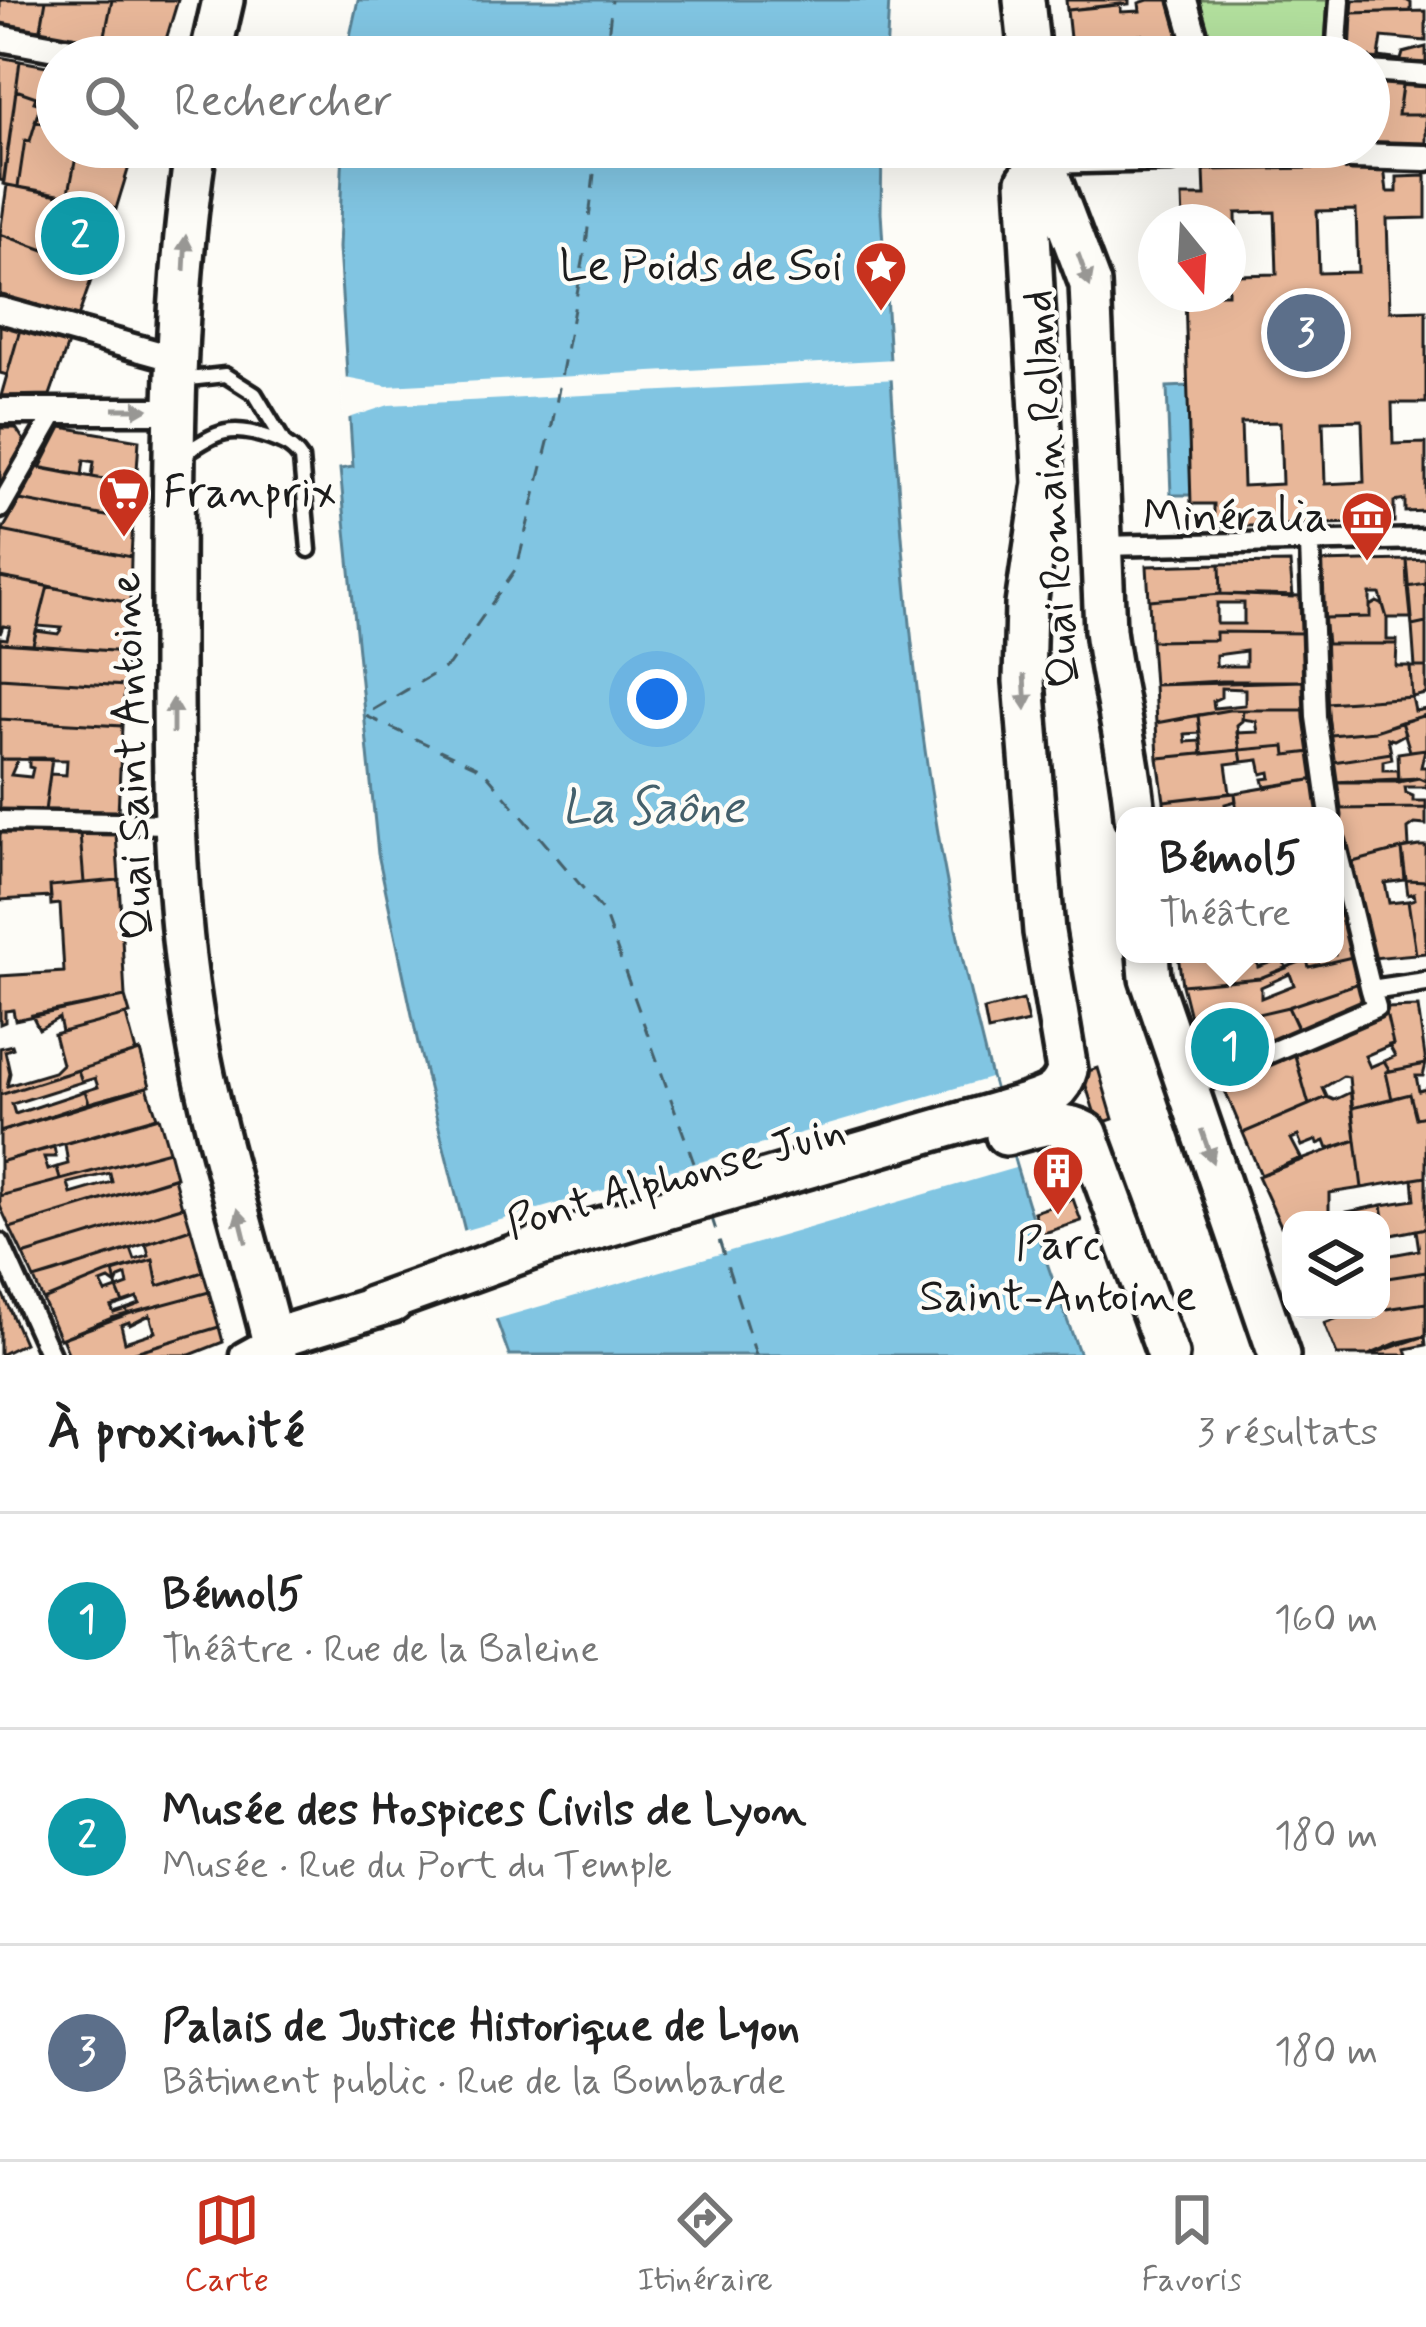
<!DOCTYPE html>
<html lang="fr">
<head>
<meta charset="utf-8">
<style>
	body { margin:0; font-family:Mynerve,sans-serif; background:#f2f2f2; color:#222 }
	.controls { position:absolute; right:36px; bottom:36px; display:grid; overflow:hidden; border-radius:24px; box-shadow:0 12px 48px #0002 }
	.controls button { width:108px; height:108px; display:grid; place-items:center; padding:0; border:0; border-bottom:3px solid #e0e0e0; background:#fff; color:#222; font:60px sans-serif }
	.compass { position:absolute; left:1138px; top:204px; width:108px; height:108px; border-radius:50%; background:#fff; box-shadow:0 12px 48px #0002; rotate:162deg }
	.you { position:absolute; left:657px; top:699px; width:42px; height:42px; margin:-30px; border:9px solid #fff; border-radius:50%; background:#1a73e8; box-shadow:0 0 0 18px #1a73e833 }
	.badge { display:grid; place-items:center; width:78px; height:78px; border-radius:50%; background:#c8321e; color:#fff; font-size:39px; font-weight:700 }
	.pin { position:absolute; translate:-50% -50%; border:6px solid #fff; box-shadow:0 3px 12px #0006 }
	.popup { position:absolute; left:1116px; top:807px; width:228px; height:156px; box-sizing:border-box; display:grid; place-content:center; border-radius:24px; background:#fff; filter:drop-shadow(0 3px 9px #0005); font-size:39px; white-space:nowrap; color:#767676 }
	.popup b { font-size:45px; color:#222 }
	.popup::after { content:''; position:absolute; left:50%; top:100%; margin-left:-24px; border:24px solid transparent; border-top-color:#fff }
	.list { margin:0; padding:0; list-style:none }
	h2 { display:flex; justify-content:space-between; align-items:center; height:156px; margin:0; padding:0 48px; font-size:51px }
	h2 small { font-size:39px; font-weight:400; color:#767676 }
	.list li { display:grid; grid-template-columns:78px 1fr auto; gap:36px; align-items:center; box-sizing:border-box; height:216px; padding:0 48px; border-top:3px solid #e0e0e0 }
	.list b { display:block; font-size:45px; white-space:nowrap }
	.list p { margin:0; font-size:39px; white-space:nowrap; color:#767676 }
	.list em { font-size:39px; font-style:normal; color:#767676 }
	.icon { flex:none; width:66px; height:66px; fill:none; stroke:currentColor; stroke-width:2; stroke-linecap:round; stroke-linejoin:round }
	.map { position:relative; flex:none; width:1426px; height:1355px; overflow:hidden }
	.search { position:absolute; background:#fff; box-shadow:0 12px 48px #0002; left:36px; right:36px; top:36px; height:132px; display:flex; align-items:center; gap:30px; box-sizing:border-box; padding:0 42px; border-radius:66px; color:#767676; font-size:45px }
	.sheet { height:804px; background:#fff }
	nav { display:flex; justify-content:space-around; align-items:center; box-sizing:border-box; height:168px; border-top:3px solid #e0e0e0; background:#fff; font-size:33px; color:#767676 }
	nav a { display:grid; justify-items:center; gap:6px }
	nav .on { color:#c8321e }
	.map>svg:first-child { display:block }
	.green { fill:#b2df9d; stroke:#677e5c; stroke-width:3 }
	.water { fill:#81c5e2; stroke:#598193; stroke-width:3 }
	.pier { fill:#fdfcf7 }
	.lines { fill:none; stroke-linecap:round; stroke-linejoin:round }
	.ferry { stroke:#44606b; stroke-width:3; stroke-dasharray:15 12; stroke-linecap:butt }
	.building { fill:#e8b799; stroke:#1c1c1c; stroke-width:3; fill-rule:evenodd }
	.service-casing { stroke:#1c1c1c; stroke-width:21 }
	.pedestrian-casing { stroke:#1c1c1c; stroke-width:27 }
	.minor-casing { stroke:#1c1c1c; stroke-width:33 }
	.primary-casing { stroke:#1c1c1c; stroke-width:48 }
	.service { stroke:#fdfcf7; stroke-width:12 }
	.pedestrian { stroke:#fdfcf7; stroke-width:18 }
	.minor { stroke:#fdfcf7; stroke-width:24 }
	.primary { stroke:#fdfcf7; stroke-width:39 }
	.oneway { fill:#989794 }
	.labels { text-anchor:middle; dominant-baseline:central; stroke-width:9; stroke-linejoin:round; paint-order:stroke }
	.poi-label { font-size:45px; fill:#1c1c1c; stroke:#fdfcf7; text-anchor:end }
	.street-label { font-size:45px; fill:#1c1c1c; stroke:#fdfcf7 }
	.water-label { font-size:48px; font-style:italic; fill:#44606b; stroke:#fdfcf7 }
</style>
</head>
<body>
<div class="map">
<svg width="1426" height="1355" viewBox="0 0 1426 1355">
	<rect width="100%" height="100%" fill="#fdfcf7"/>
	<filter id="ink" filterUnits="userSpaceOnUse"><feTurbulence type="fractalNoise" baseFrequency=".00833" numOctaves="2"/><feDisplacementMap in="SourceGraphic" scale="24" xChannelSelector="R" yChannelSelector="G"/><feConvolveMatrix kernelMatrix="1 2 1 2 8 2 1 2 1" color-interpolation-filters="sRGB"/></filter>
	<g filter="url(#ink)">
		<path class="green" d="M1195,0H1328L1324,57H1205V35Z"/>
		<path class="water" d="M358,0H889L886,57H339L341,44L348,45Z
			M343,147H882L881,212C893,403 901,595 930,784C960,980 1010,1170 1080,1355H509L465,1231L419,1048L378,854L340,469L353,467L339,248Z
			M1188,386L1191,495H1171L1167,387Z"/>
		<path class="pier" d="M896,359L898,379L389,405L343,420L340,377L387,386Z
			M990,1078L1015,1168L490,1321L459,1232Z"/>
		<g class="lines">
			<path class="ferry" d="M606,57L612,0
				M597,147L586,246L551,430L517,567L449,665L364,715L483,770L604,913L699,1177
				M711,1215L756,1355"/>
		</g>
		<path class="building" d="M0,0H46L40,34L0,27Z
			M46,0H112L103,45L40,34Z
			M112,0H178L161,56L103,45Z
			M1066,0H1129V4L1067,10Z
			M1148,0H1169L1178,32L1179,57H1144L1142,35L1124,37L1126,57H1072L1067,10L1121,4V12L1140,11L1139,3Z
			M1353,0H1406L1411,3V11L1352,13Z
			M1426,11V41L1382,37L1379,57L1401,60L1403,53L1426,47V73L1369,67V57H1350L1352,13Z
			M0,57L20,61L4,181L0,180Z
			M20,61L57,68V127L35,121L41,104L34,102L36,97L16,90Z
			M1369,76L1403,79L1398,115H1426V147L1369,145Z
			M1403,79L1426,81V115H1398Z
			M16,90L36,97L34,102L41,104L30,141L25,140L18,187L3,184Z
			M36,121L57,127V147H78L68,197L18,187L25,140L30,141Z
			M78,147H135L116,209L68,197Z
			M1384,167L1387,192H1397V177L1426,176V218L1387,219L1390,311L1426,310V403H1392L1393,444L1426,443V511L1405,512V500L1394,502V522L1214,527V504H1191L1185,294H1228V222H1183L1182,196H1205L1204,170ZM1356,210L1358,272L1319,273L1317,211ZM1275,212L1277,274L1237,275L1236,213ZM1362,420L1364,482L1325,484L1323,421ZM1280,422L1282,484L1243,486L1241,423Z
			M7,185L64,195L44,250L0,234Z
			M64,195L116,209L76,323L0,298V234L44,250Z
			M0,320L21,326L7,375L0,373Z
			M21,326L69,341L50,395L1,396Z
			M61,427L139,440L136,485L92,477L94,462L84,460L82,476L40,468Z
			M0,428H16L25,442L0,488Z
			M38,467L136,485L133,521L20,500Z
			M20,500L133,521L131,557L2,531Z
			M2,531L131,557L130,603L0,577Z
			M1426,559V584L1408,587L1407,560Z
			M1407,560L1412,618H1387L1380,594H1370V617L1324,618L1319,562Z
			M1290,563L1293,597L1221,594L1220,564Z
			M1220,564L1221,594L1149,600L1147,566Z
			M0,577L48,586L33,645L0,643V638L7,639L10,627L3,626L0,634Z
			M1426,584V623L1412,626L1408,587Z
			M48,586L130,603L126,652L33,645L36,631L58,634L62,628L38,626Z
			M1221,594L1303,596L1304,633L1216,632V640L1151,641L1149,600ZM1217,603H1244V624H1217Z
			M1377,602L1383,605L1387,618V640H1397V644H1327L1324,618L1370,617V606Z
			M1426,623V667H1415L1412,626Z
			M1216,632L1304,633L1305,681L1154,685L1151,641L1216,640ZM1246,651V666H1216V655Z
			M0,643L126,652L125,686L0,678Z
			M1322,644H1397L1396,666H1410L1412,697L1327,703Z
			M1410,667H1426V694L1412,697Z
			M0,678L125,686L122,726L0,719Z
			M1221,681H1305L1306,710H1229L1156,723L1154,685ZM1221,688L1245,689V705L1214,708L1213,701L1221,697Z
			M1412,697L1415,711L1426,709V715L1375,731L1330,735L1327,703Z
			M1229,710H1243L1242,721L1237,725L1240,750L1202,754L1198,715Z
			M1243,710H1306L1312,752L1286,755L1285,746L1240,750L1237,733L1258,732L1256,721L1242,719Z
			M1198,715L1200,733L1185,734L1186,742L1201,741L1202,754L1158,758L1156,723Z
			M1426,715V749L1410,751L1401,722Z
			M0,719L122,726L118,813L45,811L50,774L66,775L67,760L0,759Z
			M1401,722L1405,734L1394,740L1388,738L1391,753L1333,762L1330,735L1375,731Z
			M1285,746L1286,755L1312,752L1316,779L1265,787L1263,779L1271,778L1270,772L1262,774L1259,760L1242,762L1240,750Z
			M1425,749L1421,767H1426V781L1419,778L1399,782L1398,753Z
			M1240,750L1242,762L1226,764L1230,793L1164,801L1158,758Z
			M1391,753L1392,759L1383,761V770H1398L1399,782H1334L1333,762Z
			M29,758H52L45,811L0,810V759H18L11,775L31,777L33,768L29,767Z
			M1419,778L1426,781V787H1405L1406,793L1413,796V801H1426V808L1337,809L1334,782Z
			M1316,779L1321,816H1237L1235,793Z
			M1235,793L1236,801L1225,804L1227,816H1165L1164,801Z
			M1426,808V825L1415,824L1408,829L1409,847L1349,863L1337,809Z
			M0,832L80,834L84,883L50,886L51,897L0,900Z
			M80,834H116L119,880L84,883Z
			M1419,846H1426V881L1406,880L1402,849Z
			M1402,849L1405,880L1385,883L1389,903L1408,901L1416,954L1373,958L1349,863Z
			M119,880L125,997L15,1020L13,1010L5,1011V1022L0,1024V976L64,972L60,904L51,905L50,886Z
			M1406,880L1426,881V953L1416,954L1408,901L1415,899L1414,893L1408,895Z
			M1341,913L1352,957L1309,967L1305,954H1335V915Z
			M1178,954H1256L1258,967L1283,958L1286,968L1260,978L1182,985Z
			M1352,957L1359,983L1288,1007L1193,1029L1182,985L1260,978L1307,959L1309,967ZM1290,974L1294,985L1261,998V987Z
			M1359,983L1365,1006L1300,1032L1288,1007Z
			M125,997L130,1014L62,1032L59,1018L39,1029L32,1015Z
			M1023,1000L1028,1022L988,1031L984,1010Z
			M1288,1007L1299,1031L1207,1067L1193,1029Z
			M1418,1007L1426,1064L1390,1071L1384,1061L1395,1056L1389,1045L1393,1044L1385,1008Z
			M1385,1008L1393,1044L1365,1056L1370,1067L1384,1061L1390,1071L1386,1072L1392,1099L1352,1108L1349,1077L1343,1076L1323,1088L1327,1097L1309,1105L1294,1052Z
			M126,1015L136,1052L0,1095V1048L12,1045L13,1048L5,1051L10,1073L7,1086L54,1072L62,1064L54,1034Z
			M140,1051L150,1086L89,1103L85,1091L98,1087L95,1078L82,1082L78,1070Z
			M1294,1052L1309,1105L1243,1133L1223,1086Z
			M1426,1064L1423,1076H1416L1419,1091L1426,1089V1116L1416,1118L1410,1094L1392,1099L1386,1072Z
			M1098,1068L1113,1119L1098,1124L1082,1073Z
			M78,1070L82,1082L12,1104L15,1114L85,1091L89,1103L0,1132V1095Z
			M147,1087L157,1117L0,1162V1132Z
			M1351,1092L1356,1140L1328,1149L1325,1141L1318,1144L1317,1140L1302,1146L1298,1136L1291,1139L1301,1158L1261,1175L1243,1133L1327,1097L1334,1100Z
			M1410,1094L1416,1118L1426,1116V1177L1362,1188L1352,1108Z
			M159,1117L169,1151L60,1180L57,1167L68,1164L65,1144Z
			M1356,1140L1362,1188L1329,1193V1215L1291,1220L1281,1226L1258,1176Z
			M54,1147L56,1157H44L48,1170L57,1167L60,1180L0,1196V1162Z
			M169,1151L176,1177L10,1228L0,1206V1196ZM110,1173L112,1182L71,1194L68,1183Z
			M1426,1177V1228L1387,1236L1382,1205L1415,1200L1413,1179Z
			M174,1178L182,1207L23,1255L10,1228Z
			M1073,1199L1081,1221L1041,1234L1034,1212Z
			M1382,1205L1385,1227L1381,1228V1220H1307Z
			M184,1206L191,1229L55,1273L34,1279L23,1255Z
			M1426,1228V1272L1381,1279V1257L1419,1250L1416,1230Z
			M191,1229L203,1272L158,1286L153,1260L106,1274L43,1300L34,1279L131,1249L135,1260L149,1256L146,1244Z
			M153,1260L158,1286L203,1272L209,1292L128,1314L126,1309L140,1304L137,1298L123,1303L117,1289L128,1285L126,1275L119,1278L116,1285L113,1271Z
			M113,1271L116,1285L109,1280L101,1283L106,1293L117,1289L123,1303L111,1307L114,1313L126,1309L128,1314L60,1339L43,1300Z
			M1426,1272V1303L1381,1310V1279Z
			M0,1288L24,1343L0,1355Z
			M209,1292L219,1327L125,1355H69L62,1338L112,1318ZM150,1315L155,1332L125,1342L121,1325L129,1322L130,1325Z
			M1426,1303V1336L1399,1342L1369,1355H1337L1324,1323L1346,1315Z
			M219,1327L223,1342L190,1355H125Z
			M1425,1336L1426,1345L1406,1349L1408,1355H1369Z"/>
		<g class="lines">
			<g class="service-casing">
				<path id="service" d="M180,380L225,375L255,394L285,444
					M182,455C216,433 229,423 270,438C284,443 293,447 301,459L309,550"/>
			</g>
			<g class="pedestrian-casing">
				<path id="pedestrian" d="M1336,57L1340,0
					M1369,71L1426,75
					M0,508L51,419L50,410
					M1310,544L1316,717L1330,816
					M1102,546L1426,539
					M0,821L173,824
					M1335,842L1371,990
					M1207,1080L1376,1007L1371,990L1426,982
					M0,1244L50,1355"/>
			</g>
			<g class="minor-casing">
				<path id="minor" d="M1184,0L1194,35L1191,57
					M0,38L104,57
					M1041,161L1171,158L1207,147H1323L1352,156L1426,158
					M0,310L180,360
					M0,411H177
					M243,1355L272,1339"/>
			</g>
			<g class="primary-casing">
				<path id="primary" d="M1024,0L1030,57
					M210,57L223,0
					M196,147C173,297 173,459 173,610C173,750 171,890 195,1028C214,1139 250,1246 276,1355
					M1040,152L1090,284L1105,630C1113,693 1130,753 1135,816
					M1148,954L1150,978L1279,1355
					M1006,1135C1036,1127 1058,1117 1087,1133L1168,1355
					M371,1307L546,1244L1026,1104C1047,1097 1061,1093 1067,1070L1044,932L1024,681L1026,605L1044,483L1027,181L1041,161
					M272,1339L393,1302"/>
			</g>
			<use href="#service" class="service"/>
			<use href="#pedestrian" class="pedestrian"/>
			<use href="#minor" class="minor"/>
			<use href="#primary" class="primary"/>
		</g>
		<defs><path id="oneway-solid" d="M-6-.8H1V-3.2L6.5 0L1 3.2V.8H-6Z" transform="scale(3)"/></defs>
		<g class="oneway">
			<use href="#oneway-solid" transform="translate(185 253) rotate(-87)"/>
			<use href="#oneway-solid" transform="translate(1084 270) rotate(70)"/>
			<use href="#oneway-solid" transform="translate(131 409)"/>
			<use href="#oneway-solid" transform="translate(1025 692) rotate(87)"/>
			<use href="#oneway-solid" transform="translate(173 716) rotate(-90)"/>
			<use href="#oneway-solid" transform="translate(1207 1146) rotate(71)"/>
			<use href="#oneway-solid" transform="translate(242 1226) rotate(-104)"/>
		</g>
	</g>
	<defs>
		<g id="sight-pin" transform="scale(2.7)"><path d="M0 17L-7.5 6A9.5 9.5 0 1 1 7.5 6Z" fill="#c8321e" stroke="#fdfcf7"/><path d="M0-6L1.8-2.2L6-1.7L2.9 1.2L3.7 5.4L0 3.3L-3.7 5.4L-2.9 1.2L-6-1.7L-1.8-2.2Z" fill="#fff"/></g>
		<g id="supermarket-pin" transform="scale(2.7)"><path d="M0 17L-7.5 6A9.5 9.5 0 1 1 7.5 6Z" fill="#c8321e" stroke="#fdfcf7"/><path d="M-6-5.5h2.5l.6 2H6L4.5 2H-2.5L-4.4-4H-6ZM-1.5 3.2a1.3 1.3 0 1 0 .1 0ZM3 3.2a1.3 1.3 0 1 0 .1 0Z" fill="#fff"/></g>
		<g id="museum-pin" transform="scale(2.7)"><path d="M0 17L-7.5 6A9.5 9.5 0 1 1 7.5 6Z" fill="#c8321e" stroke="#fdfcf7"/><path d="M0-6L6-3V-2H-6V-3ZM-5-1h2V3h-2ZM-1-1h2V3h-2ZM3-1h2V3H3ZM-6 4H6V6H-6Z" fill="#fff"/></g>
		<g id="building-pin" transform="scale(2.7)"><path d="M0 17L-7.5 6A9.5 9.5 0 1 1 7.5 6Z" fill="#c8321e" stroke="#fdfcf7"/><path d="M-4-6H4V6H1V3H-1V6H-4ZM-2.5-4.3h1.7v1.8h-1.7ZM.8-4.3h1.7v1.8H.8ZM-2.5-1h1.7V.8h-1.7ZM.8-1h1.7V.8H.8Z" fill="#fff"/></g>
	</defs>
	<g fill-rule="evenodd">
		<use href="#sight-pin" x="881" y="267"/>
		<use href="#supermarket-pin" x="124" y="493"/>
		<use href="#museum-pin" x="1367" y="517"/>
		<use href="#building-pin" x="1058" y="1171"/>
	</g>
	<g class="labels">
		<g class="poi-label">
			<text x="842" y="267">Le Poids de Soi</text>
			<text x="163" y="493" text-anchor="start">Franprix</text>
			<text x="1328" y="517">Minéralia</text>
			<text x="1058" y="1245" text-anchor="middle">Parc<tspan x="1058" dy="52">Saint-Antoine</tspan></text>
		</g>
		<g class="street-label">
			<text transform="translate(1052 489) rotate(-94)">Quai Romain Rolland</text>
			<text transform="translate(133 756) rotate(-92)">Quai Saint Antoine</text>
			<text transform="translate(676 1178) rotate(-16)">Pont Alphonse Juin</text>
		</g>
		<g class="water-label">
			<text x="653" y="808">La Saône</text>
		</g>
	</g>
</svg>
<div class="controls">
<button><svg class="icon" aria-label="layers" viewBox="0 0 24 24"><path d="M12 4l9 5-9 5-9-5zM3 14l9 5 9-5"/></svg></button>
</div>
<svg class="compass" viewBox="-18 -18 36 36"><path d="M0-13l5 13h-10z" fill="#e53935"/><path d="M0 13l5-13h-10z" fill="#767676"/></svg>
<div class="you"></div>
<div class="pin badge" style="left:1230px;top:1047px;background:#0f9aa8">1</div>
<div class="popup"><b>Bémol5</b>Théâtre</div>
<div class="pin badge" style="left:80px;top:236px;background:#0f9aa8">2</div>
<div class="pin badge" style="left:1306px;top:333px;background:#5c6f8a">3</div>
<div class="search"><svg class="icon" aria-label="search" viewBox="0 0 24 24"><circle cx="10" cy="10" r="6"/><path d="M15 15l6 6"/></svg>Rechercher</div>
</div>
<section class="sheet">
<h2>À proximité<small>3 résultats</small></h2>
<ul class="list">
<li><span class="badge" style="background:#0f9aa8">1</span><div><b>Bémol5</b><p>Théâtre · Rue de la Baleine</p></div><em>160 m</em></li>
<li><span class="badge" style="background:#0f9aa8">2</span><div><b>Musée des Hospices Civils de Lyon</b><p>Musée · Rue du Port du Temple</p></div><em>180 m</em></li>
<li><span class="badge" style="background:#5c6f8a">3</span><div><b>Palais de Justice Historique de Lyon</b><p>Bâtiment public · Rue de la Bombarde</p></div><em>180 m</em></li>
</ul>
</section>
<nav>
<a class="on"><svg class="icon" aria-label="map" viewBox="0 0 24 24"><path d="M3 6l6-2 6 2 6-2v14l-6 2-6-2-6 2zM9 4v14M15 6v14"/></svg>Carte</a>
<a><svg class="icon" aria-label="directions" viewBox="0 0 24 24"><path d="M12 3l9 9-9 9-9-9zM9 14v-3h6M13 9l2 2-2 2"/></svg>Itinéraire</a>
<a><svg class="icon" aria-label="saved" viewBox="0 0 24 24"><path d="M7 4h10v16l-5-4-5 4z"/></svg>Favoris</a>
</nav>
</body>
</html>
